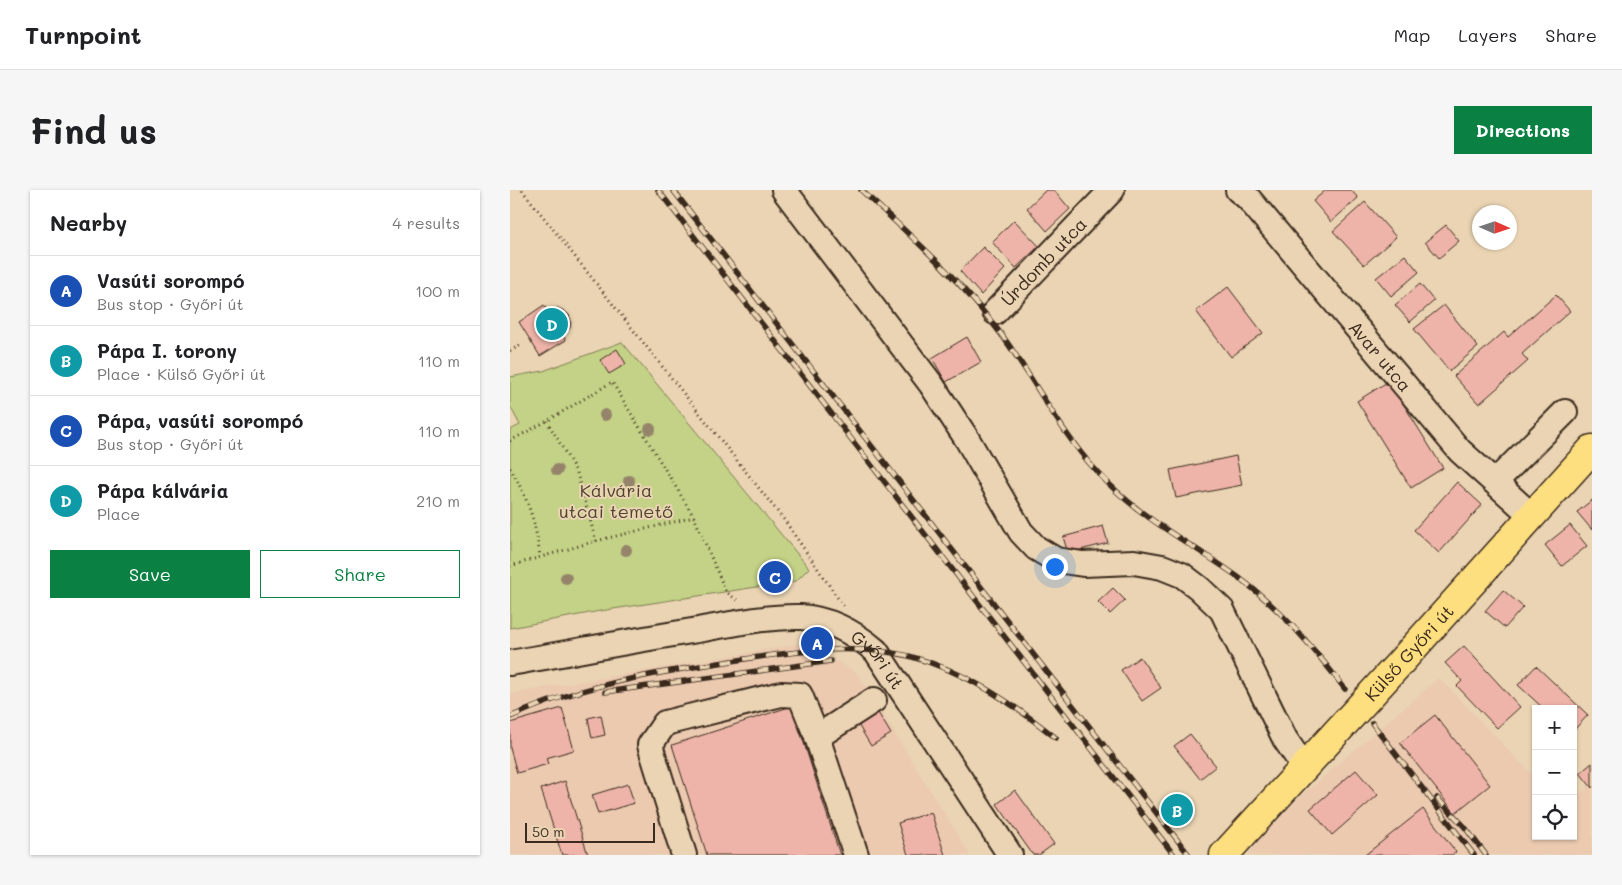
<!DOCTYPE html>
<html lang="en">
<head>
<meta charset="utf-8">
<style>
	body { margin:0; font-family:Mali,sans-serif; background:#f6f6f6; color:#202124 }
	.controls { position:absolute; right:15px; bottom:15px; display:grid; overflow:hidden; border-radius:0px; box-shadow:0 1px 4px #0004 }
	.controls button { width:45px; height:45px; display:grid; place-items:center; padding:0; border:0; border-bottom:1px solid #e0e0e0; background:#fff; color:#202124; font:25px sans-serif }
	.compass { position:absolute; left:962px; top:15px; width:45px; height:45px; border-radius:50%; background:#fff; box-shadow:0 1px 4px #0004; rotate:93deg }
	.scale { position:absolute; left:15px; bottom:12px; width:130px; box-sizing:border-box; padding-left:5px; border:2px solid #3b2a1e; border-top:0; font-size:14px; line-height:18px; white-space:nowrap; color:#3b2a1e; -webkit-text-stroke:4px #ead4b3; paint-order:stroke }
	.you { position:absolute; left:544px; top:376px; width:18px; height:18px; margin:-12px; border:4px solid #fff; border-radius:50%; background:#1a73e8; box-shadow:0 0 0 8px #1a73e833 }
	.badge { display:grid; place-items:center; width:32px; height:32px; border-radius:50%; background:#0b8043; color:#fff; font-size:16px; font-weight:700 }
	.pin { position:absolute; translate:-50% -50%; border:2px solid #fff; box-shadow:0 1px 5px #0006 }
	.list { margin:0; padding:0; list-style:none }
	h2 { display:flex; justify-content:space-between; align-items:center; height:65px; margin:0; padding:0 20px; font-size:21px }
	h2 small { font-size:16px; font-weight:400; color:#757577 }
	.list li { display:grid; grid-template-columns:32px 1fr auto; gap:15px; align-items:center; box-sizing:border-box; height:70px; padding:0 20px; border-top:1px solid #e0e0e0 }
	.list b { display:block; font-size:19px; white-space:nowrap }
	.list p { margin:0; font-size:16px; white-space:nowrap; color:#757577 }
	.list em { font-size:16px; font-style:normal; color:#757577 }
	.actions { display:flex; gap:10px; padding:15px 20px }
	.actions a { flex:1; padding:11px 0; border:1px solid #0b8043; border-radius:0px; text-align:center; font-size:18px; color:#0b8043 }
	.actions .main { background:#0b8043; color:#fff }
	.icon { flex:none; width:28px; height:28px; fill:none; stroke:currentColor; stroke-width:2; stroke-linecap:round; stroke-linejoin:round }
	.map { position:relative; flex:none; width:1082px; height:665px; overflow:hidden; border-radius:0px }
	header { display:flex; align-items:center; gap:30px; box-sizing:border-box; height:70px; padding:0 25px; background:#fff; border-bottom:1px solid #e0e0e0 }
	header strong { font-size:24px }
	nav { display:flex; gap:28px; margin-inline-start:auto; font-size:18px }
	.intro { display:flex; align-items:center; justify-content:space-between; box-sizing:border-box; height:120px; padding:0 30px }
	h1 { margin:0; font-size:35px }
	.button { padding:12px 22px; border-radius:0px; background:#0b8043; color:#fff; font-size:18px; font-weight:700 }
	main { display:flex; gap:30px; padding:0 30px }
	aside { flex:1; background:#fff; border-radius:0px; box-shadow:0 1px 4px #0004 }
	.map>svg:first-child { display:block }
	.built { fill:#ebcab0 }
	.green { fill:#c3d286; stroke:#7f7e52 }
	.building { fill:#eeb4a9; stroke:#3b2a1e }
	.lines { fill:none; stroke-linecap:round; stroke-linejoin:round }
	.minor-casing { stroke:#3b2a1e; stroke-width:28 }
	.major-casing { stroke:#3b2a1e; stroke-width:31 }
	.path { stroke:#3b2a1e; stroke-width:3; stroke-dasharray:1 4; stroke-linecap:butt }
	.minor { stroke:#ead4b3; stroke-width:24 }
	.major { stroke:#fddf80; stroke-width:28 }
	.rail-casing { stroke:#3b2a1e; stroke-width:5.5 }
	.rail { stroke:#ead4b3; stroke-width:4; stroke-dasharray:11; stroke-linecap:butt }
	.tree { fill:#95846a }
	.labels { text-anchor:middle; dominant-baseline:central; stroke-width:4; stroke-linejoin:round; paint-order:stroke }
	.street-label { font-size:18px; fill:#3b2a1e; stroke:#ead4b3 }
	.park-label { font-size:18px; fill:#4f432e; stroke:#ead4b3 }
</style>
</head>
<body>
<header>
<strong>Turnpoint</strong>
<nav><a>Map</a><a>Layers</a><a>Share</a></nav>
</header>
<div class="intro"><h1>Find us</h1><a class="button">Directions</a></div>
<main>
<aside>
<h2>Nearby<small>4 results</small></h2>
<ul class="list">
<li><span class="badge" style="background:#1a4fb4">A</span><div><b>Vasúti sorompó</b><p>Bus stop · Győri út</p></div><em>100 m</em></li>
<li><span class="badge" style="background:#0f9aa8">B</span><div><b>Pápa I. torony</b><p>Place · Külső Győri út</p></div><em>110 m</em></li>
<li><span class="badge" style="background:#1a4fb4">C</span><div><b>Pápa, vasúti sorompó</b><p>Bus stop · Győri út</p></div><em>110 m</em></li>
<li><span class="badge" style="background:#0f9aa8">D</span><div><b>Pápa kálvária</b><p>Place</p></div><em>210 m</em></li>
</ul>
<div class="actions"><a class="main">Save</a><a>Share</a></div>
</aside>
<div class="map">
<svg width="1082" height="665" viewBox="0 0 1082 665">
	<rect width="100%" height="100%" fill="#ead4b3"/>
	<filter id="ink" filterUnits="userSpaceOnUse"><feTurbulence type="fractalNoise" baseFrequency=".02" numOctaves="2"/><feDisplacementMap in="SourceGraphic" scale="10" xChannelSelector="R" yChannelSelector="G"/><feConvolveMatrix kernelMatrix="1 2 1 2 8 2 1 2 1" color-interpolation-filters="sRGB"/></filter>
	<g filter="url(#ink)">
		<path class="built" d="M295,453L347,483L460,665H0V504Z
			M929,488L1026,589V646H1063V609L1082,594V665H739L758,634Z"/>
		<path class="green" d="M112,152L299,378L286,391L90,421L0,438V240L10,235L0,216V187L33,181Z"/>
		<path class="building" d="M536,0H544L560,19L537,41L517,18Z
			M816,0H841L848,8L821,32L803,11Z
			M855,12L886,47L854,75L823,41Z
			M504,30L529,56L506,78L482,52Z
			M936,35L949,51L929,68L915,52Z
			M473,57L495,79L471,105L450,81Z
			M895,65L909,82L881,106L866,88Z
			M910,94L924,111L900,132L885,115Z
			M718,97L753,143L721,167L686,121Z
			M1046,105L1060,121L1012,164L1018,171L969,214L944,186L994,142L998,147Z
			M34,115L37,121L42,119L48,118L54,121L59,125L61,131L60,138L53,146L56,150L30,166L9,132Z
			M934,115L968,157L939,181L904,139Z
			M457,147L471,172L436,192L422,168Z
			M107,159L116,174L99,184L90,170Z
			M879,191L933,278L901,298L847,211Z
			M726,266L732,295L666,308L660,280Z
			M947,292L972,315L929,363L904,340Z
			M1082,310V340L1067,322Z
			M1060,335L1077,356L1052,376L1035,355Z
			M593,336L598,353L558,363L553,347Z
			M603,398L615,410L600,424L588,412Z
			M993,400L1013,417L995,438L975,421Z
			M954,456L1010,517L987,538L947,496L952,491L935,473Z
			M630,467L651,498L632,511L611,480Z
			M1026,476L1078,525L1063,541V519H1034L1008,495Z
			M282,516L330,665H197L162,555Z
			M52,518L64,560L36,568L38,574L7,583L0,558V533Z
			M367,521L381,544L361,556L347,533Z
			M91,525L95,545L82,548L78,528Z
			M925,525L980,595L945,623L890,553Z
			M680,544L706,576L690,589L664,556Z
			M1082,573V598L1070,583Z
			M846,580L868,605L822,645L800,619Z
			M55,591L78,665H52L31,599Z
			M118,594L124,613L88,624L82,605Z
			M505,600L544,654L529,665H523L487,614Z
			M669,606L680,622L664,634L653,618Z
			M913,619L946,662L942,665H855Z
			M421,622L435,665H398L388,633Z"/>
		<g class="lines">
			<g class="minor-casing">
				<g id="minor">
					<path d="M274,0L421,194L457,249L511,342L526,358L546,370L573,374L624,372L652,377L672,385L689,398L712,420L775,549L794,577"/>
					<path id="s1" d="M728,0L738,8L950,261L1021,325"/>
					<path id="s2" d="M485,122L602,0"/>
					<path d="M985,292L1055,222"/>
					<path id="s3" d="M0,473C63,462 125,450 188,440C222,434 257,426 291,427C319,429 345,443 366,461L500,665"/>
					<path d="M174,665L140,555L155,533L271,504L290,505L304,540"/>
					<path d="M346,665L307,547L364,510"/>
				</g>
			</g>
			<g class="major-casing">
				<g id="major">
					<path id="s4" d="M714,665L888,475L1082,259"/>
				</g>
			</g>
			<path class="path" d="M12,0L275,331L334,417
				M0,161L11,155
				M37,231L67,283L86,351
				M0,251L37,231L102,192L184,327L216,402L230,412
				M0,278C18,308 26,333 30,367
				M0,376L86,351L184,327"/>
			<use href="#minor" class="minor"/>
			<use href="#major" class="major"/>
			<g class="rail-casing">
				<path id="rail" d="M148,0L664,665
					M163,0L679,665
					M351,0C401,46 451,90 491,144C528,194 554,251 599,294C637,332 685,356 728,387C770,418 803,457 835,499
					M95,502L321,471
					M0,527C15,521 30,514 46,509C103,490 163,480 222,471C279,462 343,453 399,466C455,481 501,512 546,548
					M862,533L964,665
					M927,608L954,636L976,665"/>
			</g>
			<use href="#rail" class="rail"/>
		</g>
		<g class="tree">
			<circle cx="95" cy="225" r="6"/>
			<circle cx="140" cy="239" r="6"/>
			<circle cx="47" cy="280" r="6"/>
			<circle cx="119" cy="291" r="6"/>
			<circle cx="116" cy="360" r="6"/>
			<circle cx="56" cy="388" r="6"/>
		</g>
	</g>
	<g class="labels">
		<g class="street-label">
			<text stroke="none"><textPath href="#s2" startOffset="70">Úrdomb utca</textPath></text>
			<text stroke="none"><textPath href="#s1" startOffset="219">Avar utca</textPath></text>
			<text stroke="none"><textPath href="#s4" startOffset="274">Külső Győri út</textPath></text>
			<text stroke="none"><textPath href="#s3" startOffset="386">Győri út</textPath></text>
		</g>
		<g class="park-label">
			<text x="106" y="300">Kálvária<tspan x="106" dy="21">utcai temető</tspan></text>
		</g>
	</g>
</svg>
<div class="controls">
<button>+</button>
<button>−</button>
<button><svg class="icon" aria-label="locate" viewBox="0 0 24 24"><circle cx="12" cy="12" r="6"/><path d="M12 2v4M12 18v4M2 12h4M18 12h4"/></svg></button>
</div>
<svg class="compass" viewBox="-18 -18 36 36"><path d="M0-13l5 13h-10z" fill="#e53935"/><path d="M0 13l5-13h-10z" fill="#757577"/></svg>
<div class="scale">50 m</div>
<div class="you"></div>
<div class="pin badge" style="left:307px;top:453px;background:#1a4fb4">A</div>
<div class="pin badge" style="left:667px;top:620px;background:#0f9aa8">B</div>
<div class="pin badge" style="left:265px;top:387px;background:#1a4fb4">C</div>
<div class="pin badge" style="left:42px;top:134px;background:#0f9aa8">D</div>
</div>
</main>
</body>
</html>
